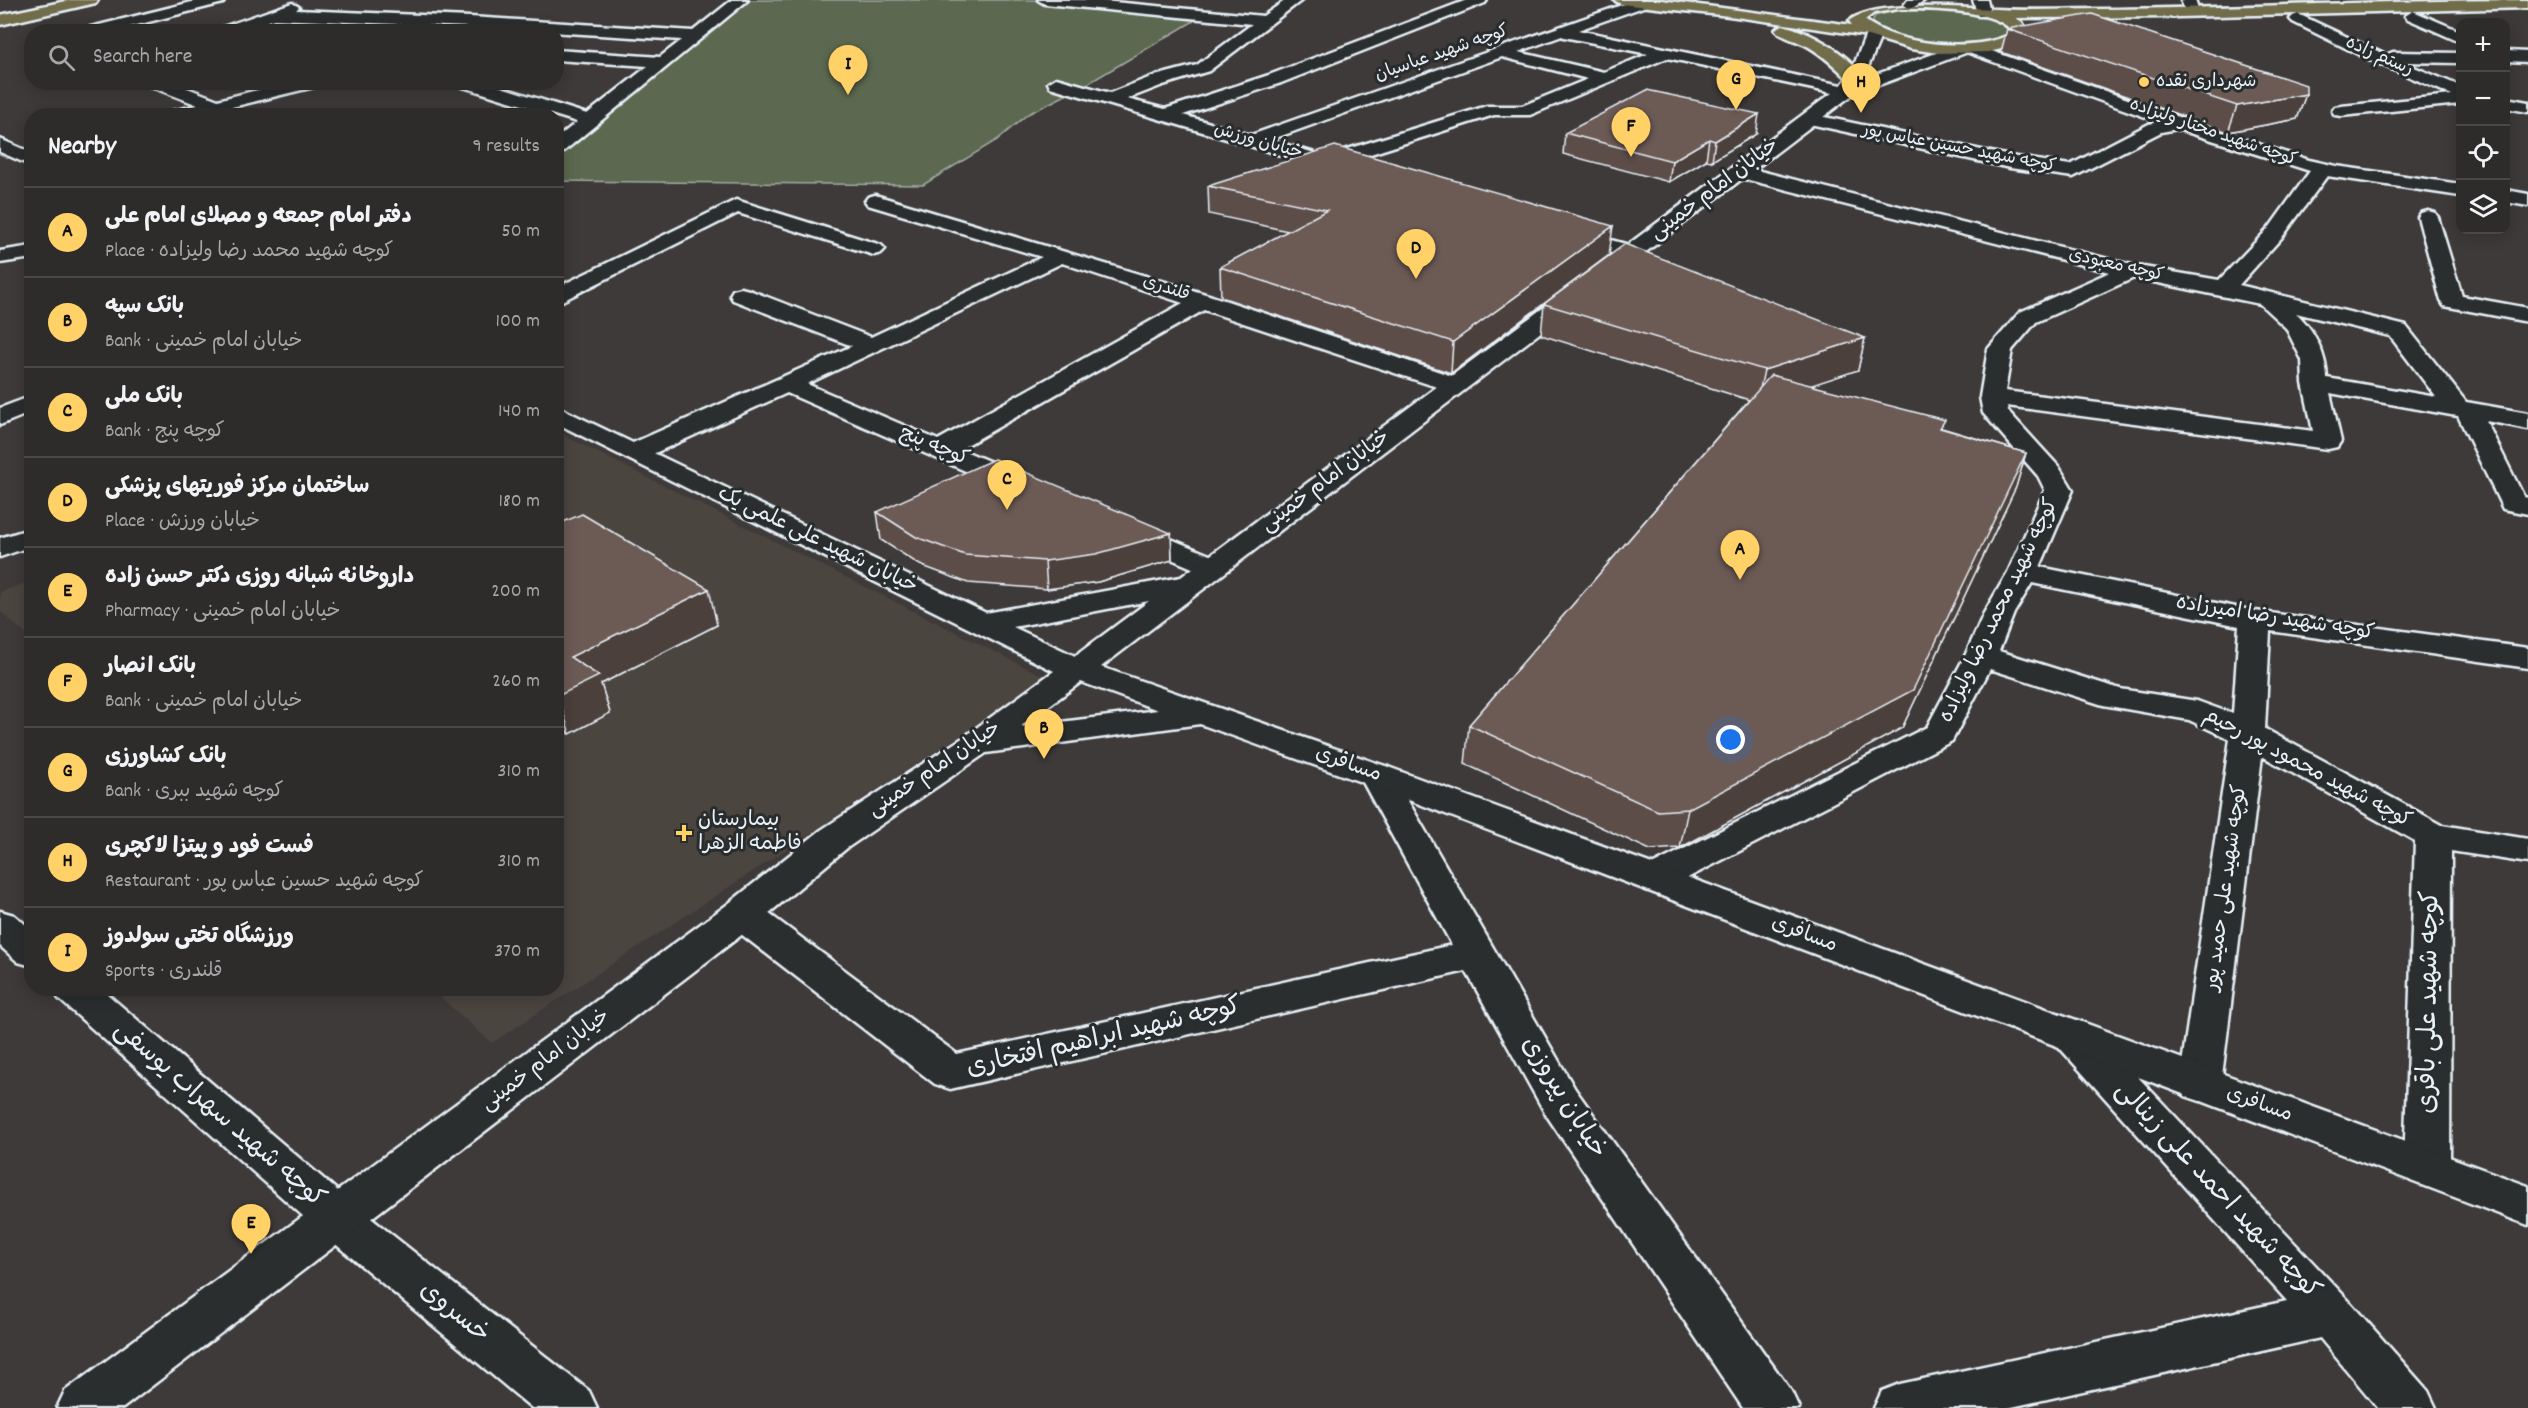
<!DOCTYPE html>
<html lang="en">
<head>
<meta charset="utf-8">
<style>
	body { margin:0; font-family:Dekko,"Playpen Sans Arabic",sans-serif; background:#363433; color:#f1f3f6 }
	.controls { position:absolute; right:18px; top:18px; display:grid; overflow:hidden; border-radius:12px; box-shadow:0 3px 15px #0003 }
	.controls button { width:54px; height:54px; display:grid; place-items:center; padding:0; border:0; border-bottom:2px solid #494847; background:#2e2c2b; color:#f1f3f6; font:30px sans-serif }
	.you { position:absolute; left:1731px; top:740px; width:21px; height:21px; margin:-15px; border:4px solid #fff; border-radius:50%; background:#1a73e8; box-shadow:0 0 0 9px #1a73e833 }
	.badge { display:grid; place-items:center; width:39px; height:39px; border-radius:50%; background:#ffd166; color:#111; font-size:20px; font-weight:700 }
	.pin { position:absolute; translate:-50% -50px; filter:drop-shadow(0 2px 3px #0008) }
	.pin::after { content:''; position:absolute; top:32px; width:21px; height:18px; background:inherit; clip-path:polygon(0 0,100% 0,50% 100%) }
	.list { margin:0; padding:0; list-style:none }
	h2 { display:flex; justify-content:space-between; align-items:center; height:78px; margin:0; padding:0 24px; font-size:26px }
	h2 small { font-size:20px; font-weight:400; color:#a7a7a9 }
	.list li { display:grid; grid-template-columns:39px 1fr auto; gap:18px; align-items:center; box-sizing:border-box; height:90px; padding:0 24px; border-top:2px solid #494847 }
	.list b { display:block; font-size:22px; white-space:nowrap }
	.list p { margin:0; font-size:20px; white-space:nowrap; color:#a7a7a9 }
	.list em { font-size:20px; font-style:normal; color:#a7a7a9 }
	.icon { flex:none; width:33px; height:33px; fill:none; stroke:currentColor; stroke-width:2; stroke-linecap:round; stroke-linejoin:round }
	.map { position:relative; flex:none; width:2528px; height:1408px; overflow:hidden }
	.search { position:absolute; background:#2e2c2b; box-shadow:0 3px 15px #0003; left:24px; top:24px; width:540px; height:66px; display:flex; align-items:center; gap:15px; box-sizing:border-box; padding:0 21px; border-radius:24px; color:#a7a7a9; font-size:22px }
	.panel { position:absolute; background:#2e2c2b; box-shadow:0 3px 15px #0003; left:24px; top:108px; width:540px; height:888px; border-radius:24px }
	.map>svg:first-child { display:block }
	.built { fill:#4c4441 }
	.green { fill:#5b684f; stroke:#a2aca4; stroke-width:1.5 }
	.lines { fill:none; stroke-linecap:round; stroke-linejoin:round }
	.minor-casing { stroke:#e8f1f8; stroke-width:5 }
	.secondary-casing { stroke:#e8f1f8; stroke-width:5 }
	.primary-casing { stroke:#e8f1f8; stroke-width:5 }
	.minor { fill:#2a2d2e; fill-rule:evenodd }
	.secondary { fill:#2a2d2e; fill-rule:evenodd }
	.primary { fill:#716d4b; fill-rule:evenodd }
	.wall { fill:#5d4d48; stroke:#e8f1f8; stroke-width:1.5 }
	.shaded-wall { fill:#4c3f3b; stroke:#e8f1f8; stroke-width:1.5 }
	.building { fill:#6c5a54; stroke:#e8f1f8; stroke-width:1.5 }
	.poi-dot { fill:#ffd166; stroke:#2a2d2e; stroke-width:2 }
	.labels { text-anchor:middle; dominant-baseline:central; stroke-width:6; stroke-linejoin:round; paint-order:stroke }
	.far-street-label { font-size:18px; fill:#e8f1f8; stroke:#2a2d2e }
	.far-poi-label { font-size:18px; fill:#e8f1f8; stroke:#2a2d2e; text-anchor:start }
	.street-label { font-size:21px; fill:#e8f1f8; stroke:#2a2d2e }
	.poi-label { font-size:21px; fill:#e8f1f8; stroke:#2a2d2e; text-anchor:start }
	.near-street-label { font-size:26px; fill:#e8f1f8; stroke:#2a2d2e }
</style>
</head>
<body>
<div class="map">
<svg width="2528" height="1408" viewBox="0 0 2528 1408">
	<rect width="100%" height="100%" fill="#3e3a39"/>
	<filter id="ink" filterUnits="userSpaceOnUse"><feTurbulence type="fractalNoise" baseFrequency=".0167" numOctaves="2"/><feDisplacementMap in="SourceGraphic" scale="12" xChannelSelector="R" yChannelSelector="G"/><feConvolveMatrix kernelMatrix="1 2 1 2 8 2 1 2 1" color-interpolation-filters="sRGB"/></filter>
	<g filter="url(#ink)">
		<path class="built" d="M557,432L1047,678L492,1043L431,989L556,988Z
			M31,581H32L31,639L0,611V592Z"/>
		<path class="green" d="M748,0H1037L1204,15L1082,87L1028,114L997,140L923,185L557,181L556,153Z
			M1903,9C1932,8 1985,8 2007,29L2008,33C1991,55 1888,44 1872,23L1875,16Z"/>
		<g class="lines">
			<g class="minor-casing">
				<path id="minor" d="M200,0H225L223,3L109,32H81L83,29Z
					M732,0H748L563,152L556,153V139L577,122L460,86L458,82H485L587,114L648,66L556,60V50L660,57L682,40L470,27L274,19L238,32H215L217,29L292,3L299,7L296,10L470,17L693,31Z
					M1038,0H1092L1263,16L1286,0H1302L1209,71L1163,85L1127,99L1165,109L1269,75L1467,0H1487L1485,3L1281,83L1183,115L1251,135L1636,0H1650L1651,2L1649,5L1578,30L1846,86L1852,87L1855,91L1852,95L1846,96L1667,58L1530,115H1494L1345,162L1355,165L1358,169L1355,173L1348,175L1050,87L1048,83L1056,78L1110,93L1151,77L1197,65L1252,24L1045,4ZM1562,36L1564,37L1648,54L1604,72L1518,52ZM1502,57L1588,79L1522,106H1487L1325,156L1270,140Z
					M2181,0H2195L2199,13L2197,16H2187Z
					M2413,11L2460,31V42L2408,19L2405,16Z
					M2298,14L2386,55L2393,52L2460,53V63L2402,62L2460,86V104L2341,116L2335,115L2332,111L2335,107L2341,106L2452,95L2370,60L2293,22L2290,19L2293,16Z
					M1972,44L2218,131L2309,160L2336,166L2460,184V196L2327,176L2283,236L2239,285L2406,326L2466,402L2528,413V429L2486,421L2524,497L2528,498V514L2503,509L2458,416L2451,415L2330,393L2341,441L2337,447L2328,449L2007,406L2008,411L2059,467L2073,490L2040,567L2255,611L2528,648V668L2270,631L2265,729L2442,825L2528,839V863L2451,851L2450,1168L2443,1181L2427,1187L2411,1181L2404,1168L2415,841L2262,756L2221,1084L2215,1096L2200,1101L2185,1096L2179,1084L2230,739L2189,720L2103,705L1990,669L1952,741L1668,888L1655,892L1642,888L1636,879L1642,870L1927,727L1965,656L1984,613L2008,572L2045,490L2038,476L1983,413L1980,397L1988,349L2020,312L2110,272L1733,176L1730,172L1733,168L1740,166L2132,265L2219,280L2269,228L2310,171L2177,129L2161,132L2073,177L2010,168L1810,124L1804,123L1801,119L1804,115L1810,114L2010,156L2070,165L2149,124L2159,122L1966,52L1964,49L1966,46ZM2134,278L2260,304L2286,328L2302,360L2303,383L2313,431L2005,391L2012,350L2036,322ZM2296,313L2390,336L2436,397L2327,378C2326,354 2314,329 2296,313ZM2032,583L2239,626L2233,714L2197,701L2120,689L1999,651L2014,613Z
					M2506,51L2528,52V62L2506,61Z
					M147,82H172L218,100L289,82H320L318,86L228,108L226,111L197,116H166L168,112L198,105L149,86Z
					M2506,98L2528,102V112L2506,108Z
					M2506,190L2528,194V206L2506,202Z
					M875,195L1212,296L1464,380L1467,385L1464,390L1455,392L1446,390L1204,310L960,449L1029,478L1033,484L1029,490L1019,492L1009,490L787,393L644,458L635,460L626,458L622,452L626,446L852,346L733,300L730,295L733,290L741,288L749,290L871,337L1042,257L868,205L865,201L868,197ZM1062,263L1183,303L938,440L807,384Z
					M736,200L881,245L885,249L881,253L874,255L738,213L556,304V288Z
					M2428,211L2435,213L2438,217L2462,296L2528,308V322L2444,306L2441,301L2418,217L2421,213Z
					M1567,228L1640,248L1643,253L1640,258L1632,259L1560,238L1557,234L1560,230Z
					M32,246V258L0,263V251Z
					M32,396V412L0,425V408Z
					M1130,522L1224,561L1229,567L1224,573L1214,576L1204,573L1120,537L1116,531L1120,525Z
					M32,528V546L0,557V538Z
					M1376,764L1388,767L1393,775L1575,1089L1791,1391L1799,1408H1743L1545,1113L1466,971L950,1089L935,1084L728,924L723,914L728,904L742,901L756,904L957,1054L1452,945L1359,775L1364,767Z
					M0,911L14,915L32,930V966L18,962L0,946Z
					M53,988H100L353,1204L589,1391L597,1408H532L321,1232L59,999Z
					M2074,1020L2089,1025L2347,1299L2428,1391L2436,1408H2378L2320,1338L2007,1408H1874L1882,1391L1900,1384L2287,1301L2059,1047L2053,1036L2059,1025Z"/>
			</g>
			<g class="secondary-casing">
				<path id="secondary" d="M1908,0H1925L1911,9L1904,5Z
					M1973,0H1987L1990,13L1988,16H1978Z
					M1874,29L1882,34L1863,79L1956,46H1968L1970,49L1968,52L1852,95L1101,667L1388,767L2528,1186V1225L1364,783L1200,724L986,753L847,848L756,924L123,1408H57L65,1391L728,904L821,830L964,737L1054,671L556,423V406L986,613L1181,577L1840,87L1851,73L1866,34ZM1149,601L1075,656L1013,627ZM1081,682L1158,710L1020,727Z
					M0,139L32,153V166L0,152Z"/>
			</g>
			<g class="primary-casing">
				<path id="primary" d="M71,0H98L96,3L0,25V15Z
					M1614,0H1661L1852,25L1849,21C1873,0 1960,8 1996,9C2031,11 2066,9 2101,9C2243,8 2386,0 2528,0V8L2179,17L2016,18L2022,22L2030,35L2014,46L1989,52L1938,53L1911,49L1868,36L1729,16L1621,4ZM1898,9C1925,9 1999,8 2013,33C1978,53 1896,46 1865,20L1874,13Z
					M1783,25C1813,33 1846,52 1864,77L1862,81H1850C1837,68 1824,56 1809,47C1799,41 1782,38 1775,30L1778,27Z"/>
			</g>
			<use href="#minor" class="minor"/>
			<use href="#secondary" class="secondary"/>
			<use href="#primary" class="primary"/>
		</g>
		<path class="wall" d="M2007,29L2306,94L2297,119L2228,132L2001,52Z
			M1565,133L1756,134L1712,161L1706,160L1669,182L1563,154Z
			M1208,186L1609,255L1451,373L1221,297L1220,267L1288,231L1209,214Z
			M1544,304L1865,338L1858,370L1811,385L1942,428L2026,453L2016,487L1902,728L1680,848L1650,850L1465,764L1469,725L1749,400L1541,335Z
			M877,512L1171,533L1172,560L1098,582L1047,589L968,583L920,565L881,540Z
			M556,525L717,625L601,684L610,713L570,734L556,724Z"/>
		<path class="shaded-wall" d="M2306,94L2297,119L2228,132L2237,106Z
			M1759,114L1756,134L1712,161L1715,141Z
			M1709,139L1706,160L1669,182L1672,161Z
			M1613,226L1609,255L1451,373L1453,342Z
			M1865,338L1858,370L1757,403L1764,370Z
			M2026,453L2016,487L1902,728L1680,848L1688,809Z
			M1171,533L1172,560L1098,582L1047,589L1045,561Z
			M709,589L717,625L601,684L610,713L570,734L558,696L570,657Z"/>
		<path class="building" d="M2092,14L2306,85V94L2237,106L2007,29Z
			M1647,90L1759,114L1715,141L1709,139L1672,161L1565,133Z
			M1335,146L1613,226L1453,342L1220,267L1327,210L1208,186Z
			M1625,244L1865,338L1764,370L1544,304Z
			M1771,375L1945,420L1940,428L2026,453L1913,690L1688,809L1658,811L1469,725Z
			M994,459L1171,533L1096,554L1045,561L965,555L916,537L877,512Z
			M582,514L709,589L570,657L599,676L558,696L556,695V525Z"/>
	</g>
	<g class="poi-dot">
		<circle cx="2144" cy="82" r="6"/>
		<path d="M681 824h6v6h6v6h-6v6h-6v-6h-6v-6h6z"/>
	</g>
	<g class="labels">
		<g class="far-street-label">
			<text transform="translate(1442 54) rotate(-19)">کوچه شهید عباسیان</text>
			<text transform="translate(2379 57) rotate(24)">رستم زاده</text>
			<text transform="translate(2213 133) rotate(19)">کوچه شهید مختار ولیزاده</text>
			<text transform="translate(1258 142) rotate(16)">خیابان ورزش</text>
			<text transform="translate(1959 149) rotate(11)">کوچه شهید حسین عباس پور</text>
			<text transform="translate(2116 266) rotate(13)">کوچه معبودی</text>
			<text transform="translate(1166 289) rotate(18)">قلندری</text>
		</g>
		<g class="far-poi-label">
			<text x="2156" y="82">شهرداری نقده</text>
		</g>
		<g class="street-label">
			<text transform="translate(1715 190) rotate(-37)">خیابان امام خمینی</text>
			<text transform="translate(934 447) rotate(23)">کوچه پنج</text>
			<text transform="translate(1326 482) rotate(-37)">خیابان امام خمینی</text>
			<text transform="translate(817 541) rotate(26)">خیابان شهید علی علمی یک</text>
			<text transform="translate(2000 611) rotate(-64)">کوچه شهید محمد رضا ولیزاده</text>
			<text transform="translate(2275 619) rotate(9)">کوچه شهید رضا امیرزاده</text>
			<text transform="translate(1348 765) rotate(20)">مسافری</text>
			<text transform="translate(2307 769) rotate(28)">کوچه شهید محمود پور رحیم</text>
			<text transform="translate(935 770) rotate(-34)">خیابان امام خمینی</text>
			<text transform="translate(2227 888) rotate(-82)">کوچه شهید علی حمید پور</text>
			<text transform="translate(1804 935) rotate(21)">مسافری</text>
			<text transform="translate(546 1061) rotate(-37)">خیابان امام خمینی</text>
			<text transform="translate(2259 1105) rotate(20)">مسافری</text>
		</g>
		<g class="poi-label">
			<text x="698" y="821">بیمارستان<tspan x="698" dy="24">فاطمه الزهرا</tspan></text>
		</g>
		<g class="near-street-label">
			<text transform="translate(2430 1002) rotate(-89)">کوچه شهید علی باقری</text>
			<text transform="translate(1104 1038) rotate(-13)">کوچه شهید ابراهیم افتخاری</text>
			<text transform="translate(1563 1098) rotate(58)">خیابان پیروزی</text>
			<text transform="translate(219 1115) rotate(41)">کوچه شهید سهراب یوسفی</text>
			<text transform="translate(2217 1191) rotate(47)">کوچه شهید احمد علی زینالی</text>
			<text transform="translate(454 1313) rotate(39)">خسروی</text>
		</g>
	</g>
</svg>
<div class="controls">
<button>+</button>
<button>−</button>
<button><svg class="icon" aria-label="locate" viewBox="0 0 24 24"><circle cx="12" cy="12" r="6"/><path d="M12 2v4M12 18v4M2 12h4M18 12h4"/></svg></button>
<button><svg class="icon" aria-label="layers" viewBox="0 0 24 24"><path d="M12 4l9 5-9 5-9-5zM3 14l9 5 9-5"/></svg></button>
</div>
<div class="you"></div>
<div class="pin badge" style="left:1740px;top:580px">A</div>
<div class="pin badge" style="left:1044px;top:759px">B</div>
<div class="pin badge" style="left:1007px;top:510px">C</div>
<div class="pin badge" style="left:1416px;top:279px">D</div>
<div class="pin badge" style="left:251px;top:1254px">E</div>
<div class="pin badge" style="left:1631px;top:157px">F</div>
<div class="pin badge" style="left:1736px;top:110px">G</div>
<div class="pin badge" style="left:1861px;top:113px">H</div>
<div class="pin badge" style="left:848px;top:95px">I</div>
<div class="search"><svg class="icon" aria-label="search" viewBox="0 0 24 24"><circle cx="10" cy="10" r="6"/><path d="M15 15l6 6"/></svg>Search here</div>
<section class="panel">
<h2>Nearby<small>9 results</small></h2>
<ul class="list">
<li><span class="badge">A</span><div><b>دفتر امام جمعه و مصلای امام علی</b><p>Place · کوچه شهید محمد رضا ولیزاده</p></div><em>50 m</em></li>
<li><span class="badge">B</span><div><b>بانک سپه</b><p>Bank · خیابان امام خمینی</p></div><em>100 m</em></li>
<li><span class="badge">C</span><div><b>بانک ملی</b><p>Bank · کوچه پنج</p></div><em>140 m</em></li>
<li><span class="badge">D</span><div><b>ساختمان مرکز فوریتهای پزشکی</b><p>Place · خیابان ورزش</p></div><em>180 m</em></li>
<li><span class="badge">E</span><div><b>داروخانه شبانه روزی دکتر حسن زاده</b><p>Pharmacy · خیابان امام خمینی</p></div><em>200 m</em></li>
<li><span class="badge">F</span><div><b>بانک انصار</b><p>Bank · خیابان امام خمینی</p></div><em>260 m</em></li>
<li><span class="badge">G</span><div><b>بانک کشاورزی</b><p>Bank · کوچه شهید ببری</p></div><em>310 m</em></li>
<li><span class="badge">H</span><div><b>فست فود و پیتزا لاکچری</b><p>Restaurant · کوچه شهید حسین عباس پور</p></div><em>310 m</em></li>
<li><span class="badge">I</span><div><b>ورزشگاه تختی سولدوز</b><p>Sports · قلندری</p></div><em>370 m</em></li>
</ul>
</section>
</div>
</body>
</html>
